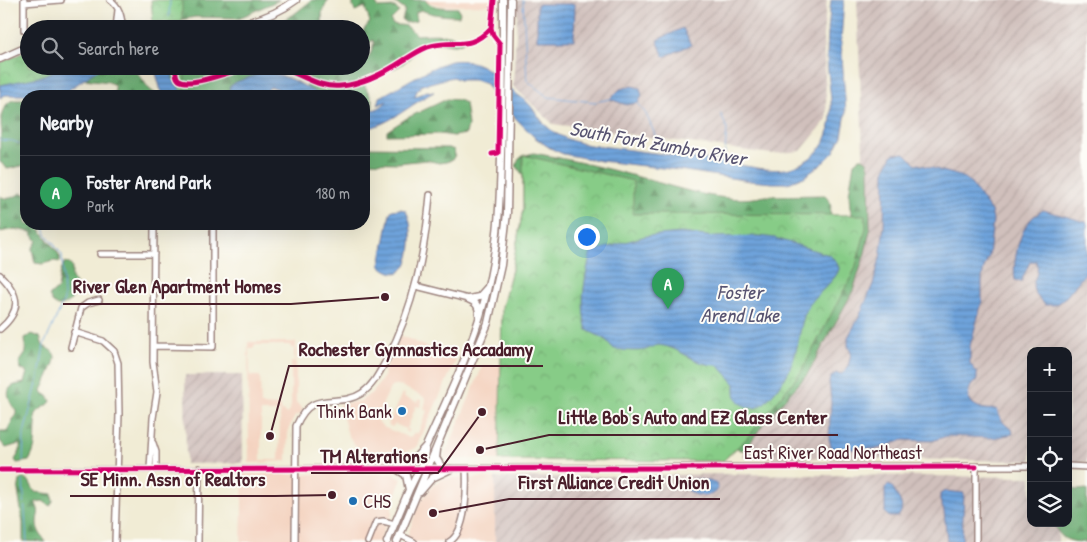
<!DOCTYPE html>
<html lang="en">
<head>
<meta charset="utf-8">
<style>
	body { margin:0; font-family:"Patrick Hand",sans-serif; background:#242831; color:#f1f3f6 }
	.controls { position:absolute; right:15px; bottom:15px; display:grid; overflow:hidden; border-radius:10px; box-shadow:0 5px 20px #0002 }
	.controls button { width:45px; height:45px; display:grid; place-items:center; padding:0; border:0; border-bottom:1px solid #363941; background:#171b24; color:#f1f3f6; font:25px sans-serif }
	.you { position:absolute; left:586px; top:236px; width:18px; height:18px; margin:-12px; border:4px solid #fff; border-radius:50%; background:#1a73e8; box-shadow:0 0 0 8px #1a73e833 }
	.badge { display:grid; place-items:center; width:32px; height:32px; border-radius:50%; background:#1f6fb2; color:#fff; font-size:16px; font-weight:700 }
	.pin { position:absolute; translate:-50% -41px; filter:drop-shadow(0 1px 2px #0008) }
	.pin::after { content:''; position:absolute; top:26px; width:18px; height:15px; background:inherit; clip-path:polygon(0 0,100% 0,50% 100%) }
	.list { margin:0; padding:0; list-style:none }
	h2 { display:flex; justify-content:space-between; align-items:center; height:65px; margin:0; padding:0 20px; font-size:21px }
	h2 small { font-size:16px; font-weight:400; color:#9ea1a6 }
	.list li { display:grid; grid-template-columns:32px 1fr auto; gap:15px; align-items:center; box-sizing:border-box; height:75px; padding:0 20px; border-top:1px solid #363941 }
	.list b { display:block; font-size:19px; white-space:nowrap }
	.list p { margin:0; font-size:16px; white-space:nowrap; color:#9ea1a6 }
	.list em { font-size:16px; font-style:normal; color:#9ea1a6 }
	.icon { flex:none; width:28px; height:28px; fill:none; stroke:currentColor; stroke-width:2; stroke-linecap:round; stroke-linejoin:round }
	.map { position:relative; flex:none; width:1087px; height:542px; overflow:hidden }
	.search { position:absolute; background:#171b24; box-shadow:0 5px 20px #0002; left:20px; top:20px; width:350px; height:55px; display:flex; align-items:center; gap:12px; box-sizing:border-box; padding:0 18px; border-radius:28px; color:#9ea1a6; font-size:19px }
	.panel { position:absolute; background:#171b24; box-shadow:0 5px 20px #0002; left:20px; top:90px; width:350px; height:140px; border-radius:20px }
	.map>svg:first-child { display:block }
	.built { fill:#f4d3c0; fill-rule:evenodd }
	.industrial { fill:url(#industrial-furrows) }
	.forest { fill:url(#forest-firs); stroke:#5c6850 }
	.park { fill:url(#park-crowns); stroke:#687659 }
	.water { fill:url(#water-rules); stroke:#5c6183 }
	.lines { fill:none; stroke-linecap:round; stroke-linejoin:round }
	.stream { stroke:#6ea3db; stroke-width:1 }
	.minor-casing { stroke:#9e8680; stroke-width:8 }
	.major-casing { stroke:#9e8680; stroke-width:9 }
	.minor { stroke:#fff; stroke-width:5 }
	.major { stroke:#fff; stroke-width:6 }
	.cycleway-casing { stroke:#fdfcf7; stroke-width:8 }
	.cycleway { stroke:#d6006c; stroke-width:5 }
	.poi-dot { fill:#1f6fb2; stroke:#fdfcf7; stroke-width:2 }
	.labels { text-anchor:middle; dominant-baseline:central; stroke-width:4; stroke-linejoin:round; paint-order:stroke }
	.poi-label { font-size:19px; fill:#4a1f2b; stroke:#fdfcf7; text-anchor:end }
	.street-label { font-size:19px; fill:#4a1f2b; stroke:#fdfcf7 }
	.water-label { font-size:20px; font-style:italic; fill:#585471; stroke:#fdfcf7 }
	.leader { fill:none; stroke:#4a1f2b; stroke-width:2 }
	.callout-dot { fill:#4a1f2b; stroke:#fdfcf7; stroke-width:2 }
	.callout-label { font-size:20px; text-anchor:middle; font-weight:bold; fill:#4a1f2b; stroke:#fdfcf7; stroke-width:4; stroke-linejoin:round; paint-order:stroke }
</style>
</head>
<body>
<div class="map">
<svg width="1087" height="542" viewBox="0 0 1087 542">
	<defs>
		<pattern id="industrial-furrows" width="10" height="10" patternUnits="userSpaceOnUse" patternTransform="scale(1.25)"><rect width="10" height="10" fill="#d0c0bc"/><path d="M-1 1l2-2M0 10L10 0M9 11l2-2" fill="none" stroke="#b4a5a2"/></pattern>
		<pattern id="forest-firs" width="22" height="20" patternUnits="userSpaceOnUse" patternTransform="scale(1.25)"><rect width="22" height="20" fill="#6db074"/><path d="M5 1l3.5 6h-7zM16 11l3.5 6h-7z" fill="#5c8f5f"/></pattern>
		<pattern id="park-crowns" width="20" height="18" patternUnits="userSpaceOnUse" patternTransform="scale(1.25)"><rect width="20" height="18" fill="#87cc87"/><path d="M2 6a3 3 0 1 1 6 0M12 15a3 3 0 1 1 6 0" fill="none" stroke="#76af75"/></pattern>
		<pattern id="water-rules" width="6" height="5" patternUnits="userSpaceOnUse" patternTransform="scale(1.25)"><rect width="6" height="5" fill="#6ea3db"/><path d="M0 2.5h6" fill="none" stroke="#5c84b2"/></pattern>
	</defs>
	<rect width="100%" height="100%" fill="#fdfcf7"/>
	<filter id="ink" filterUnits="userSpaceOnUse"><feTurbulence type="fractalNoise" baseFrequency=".02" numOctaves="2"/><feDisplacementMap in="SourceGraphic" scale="10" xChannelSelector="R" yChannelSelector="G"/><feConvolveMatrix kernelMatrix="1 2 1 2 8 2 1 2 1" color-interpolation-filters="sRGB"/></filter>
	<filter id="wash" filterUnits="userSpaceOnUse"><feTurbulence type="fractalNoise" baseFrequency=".0096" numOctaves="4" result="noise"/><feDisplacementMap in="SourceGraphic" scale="20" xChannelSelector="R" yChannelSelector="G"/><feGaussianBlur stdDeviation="1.12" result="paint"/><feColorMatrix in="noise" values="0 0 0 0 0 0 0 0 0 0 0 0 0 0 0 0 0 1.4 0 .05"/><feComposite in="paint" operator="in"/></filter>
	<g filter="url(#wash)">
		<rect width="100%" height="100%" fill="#f1ecd5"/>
		<path class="built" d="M420,0H491V5L444,6Z
			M400,335L456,360L416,448L383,460H366L348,435L339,404L360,401L373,392L385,375L384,373ZM395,385H399L424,397L426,400L424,409L427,411L418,433H414L410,438L383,427L375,417L379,412L390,388Z
			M248,342H296V402L303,410L298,416L296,414L288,430L287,461L249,463ZM255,345H290L291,348H294V362H291V406L287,414L281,410V406L261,405L260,376H250L249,348H254ZM261,412H280L279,460H261Z
			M483,365L501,366L499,460L444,458Z
			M402,393L405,394L404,397L417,402L419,399L422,401L420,407L416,406L407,429L410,430L407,433L405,431L406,429L395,424L392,427L388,425Z
			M243,474H392L402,479L392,502V515L387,522L379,542H241Z
			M443,478H495V542H405L419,504L434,484Z"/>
		<path class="industrial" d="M518,0H827L823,35L827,119L801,151L771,154L553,124L513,86Z
			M857,0H1087V462H1068V351H1031V461L743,457L747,438L866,228Z
			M185,375H242L243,463L186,464Z
			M721,474L1031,477V523H1058V542H495V478Z"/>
		<path class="forest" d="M174,0H279L239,18L195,17L180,20Z
			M312,0H328L322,13L323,29H266L293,15Z
			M353,0H373L379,8L395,7L399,12L391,20L392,24C407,27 404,22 416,35C429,34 452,33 463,39V42C453,50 442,40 430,43C417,47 410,60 399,66C388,72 376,71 366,77L364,84C371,99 380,105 364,119V96H311C303,86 309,78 312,66H361V61C370,61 372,50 374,43L373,40L364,46L361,45V33L370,22L365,7L355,11L353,7Z
			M391,0H425C432,9 447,7 458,8L460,13L459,16C445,16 434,15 421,10L416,12V21L406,23L402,20L405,10Z
			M115,66C134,66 137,71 147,86C149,90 155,93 159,96H87C97,93 106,96 115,92L114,85L109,82L84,79L88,72Z
			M168,66H307L303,72L284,67L275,72L273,76L232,87C224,102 199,96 184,96Z
			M447,99L459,100L465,103L468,125L466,134L454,136L439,134L387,135V131L407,118Z
			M13,100H26V165L8,169L0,162V139L2,134C0,120 0,106 13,100Z
			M364,147L449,148L454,150L455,155L452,160L446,162L439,163L426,160L398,163L364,162Z
			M534,153C568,159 602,167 635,176C673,186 726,206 765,196L825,195C832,201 831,207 830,215L854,220L850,208L849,194L854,163L860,158H863L867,161L869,168L870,230L865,253L853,291L807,375L766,420L745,450H740L506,293L512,269L523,209V175L516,166C518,156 525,155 534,153Z
			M21,193L26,194V224H36L58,253L60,257V262L54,261L42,264L35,263L32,249L37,241L31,232L15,229L0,232V196C8,201 14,197 21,193Z
			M65,262C75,265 71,270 72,278C73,280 75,283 75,285C76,297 68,307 57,306L52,302L49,296L58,288L61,270Z
			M32,334L40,337L43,346C61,354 55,360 49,375C46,381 45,385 42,390L43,393L48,396L51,401C48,407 40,407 36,414C34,418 37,422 36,426C35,439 37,448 29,461L17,463L15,460L20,451V446L19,444L6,448L0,441V431H7L16,414V411C11,405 2,389 15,385C18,384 21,384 24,383L27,372L21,369L19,363L26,353L25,338Z
			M24,478L29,481L35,492L52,494L53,501L50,506L43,501L36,502V504C41,514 37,514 37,523C37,531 42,536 46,542L23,541V523L18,491L20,480Z
			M1068,488L1077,490L1087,489V542C1071,542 1060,541 1054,523H1068Z"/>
		<path class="park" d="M151,0H182V22H153Z
			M29,50V66H85L0,90V63Z
			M161,66H185L184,96Z
			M523,155L633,181V214L865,215L866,228L855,269L801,372L747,438L723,461L499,460L502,306L512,270L523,209Z"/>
		<path class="water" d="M831,0H844L841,41L846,113L842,136L834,152L823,163L804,177L788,183H773L750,181L679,170L601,161L563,154L550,148L534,137L495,97L486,84L475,80H459L453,77L422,85L417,91L414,97L427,91L434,92C411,104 390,125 364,129V109C373,112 381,108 387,101L378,105L380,97C398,88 434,64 452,61C479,57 496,75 514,92C519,96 525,99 529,104C537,113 541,122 551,130C567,142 590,146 608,147L717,161C724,159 729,163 735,164C751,167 769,171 785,169C793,168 803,163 810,158C843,134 828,92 827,58C827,38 829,19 831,0Z
			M537,4H575L574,40H537Z
			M683,28L691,45L664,57L657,40Z
			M66,66H103L66,92L40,95H5L0,98V85L39,77Z
			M154,66H171L173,79L185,96H165L161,91Z
			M262,73C282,71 305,87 322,96H290L276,88L270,87L263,96H231L235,94L230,91L229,87L236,82Z
			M632,86L640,88L642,96L638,103L626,105L610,99L620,89Z
			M905,153L915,163L960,176L969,181L991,211L993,220L989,256L984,268L982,279V302L970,346V363L977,373V380C970,385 967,392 969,400C977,409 987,410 997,409C1000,419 1003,424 1012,429L1013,434L993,438L947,436L932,441L903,440L878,449H832L829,439L831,401L829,382L831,377L836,373L842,374L848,367L851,353L848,346V337L859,317L873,284L880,258L884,226L885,169L893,154Z
			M400,209L405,210C415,221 415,281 390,272C386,270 383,269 380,265L390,213L392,210Z
			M1043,210L1086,222L1087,224V271L1066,297L1055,305H1045C1020,281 1043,282 1036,261L1030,262L1021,282L1015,280C1012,265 1019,234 1028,223C1032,217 1037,214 1043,210Z
			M681,233L715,237L759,236L775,238L829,255L836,261L839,268C839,278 813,296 807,309C800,323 800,339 795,354C790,372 781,386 768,399C761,408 751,411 742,404C734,399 735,392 735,384L718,365C694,366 681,347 659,345C655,345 649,349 645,350C634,352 624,350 614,349L605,339L587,330C579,303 585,278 591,252L646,236Z
			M694,479L715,482L718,485L717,491C707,498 693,497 685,488L690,480Z
			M888,485C894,487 893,488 896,494C901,502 905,508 898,517H889L885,513V488Z
			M945,491L964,493L962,542H947L944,511L940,501V494Z"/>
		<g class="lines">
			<path class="stream" d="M523,0L527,81L548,97L595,102L610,99
				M169,17L170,0
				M638,103L646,114L663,153
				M721,114L727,129L724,162
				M0,140L13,141L26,146
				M23,461L24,433L39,376L44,345L64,300V295L62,255L46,234L43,224
				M23,481L27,542"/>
		</g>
	</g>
	<g filter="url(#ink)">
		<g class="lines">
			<g class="minor-casing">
				<path id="minor" d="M110,0C120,7 121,16 123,28
					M24,3L61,0
					M116,28L118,10
					M24,30V0
					M100,254H154
					M0,275C20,295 22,310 0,329
					M416,286L468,299
					M74,332L103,341L114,351L118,363L119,414L115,542
					M153,346L213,347V224
					M71,347L81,308L88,303L99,300
					M153,443L156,452V468
					M1068,466L1087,467
					M150,469L153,418L157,392L153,362L154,224
					M0,470L1031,466
					M400,535L414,542
					M198,542L199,468
					M295,542L296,426C313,386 337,410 362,393C374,385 380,371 387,359C414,307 425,252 430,195
					M368,542L376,522L383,521L395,524
					M449,542C467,532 467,488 466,469
					M976,542V467"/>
			</g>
			<g class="major-casing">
				<path id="major" d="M102,29L216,28C245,25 272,18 296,0
					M0,59L29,46
					M468,299C476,302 479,306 479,315
					M469,299L479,297L487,288
					M437,450L436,458L443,469
					M395,468L414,459L426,446
					M395,468L406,475L409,490
					M420,492L432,478L451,469
					M387,542L409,490L423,462L426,446C447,399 471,351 484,302C498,253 500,205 501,155C503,104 503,52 503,0
					M397,542L488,323L501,265L507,213L511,0"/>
			</g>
			<use href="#minor" class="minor"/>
			<use href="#major" class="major"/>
			<g class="cycleway-casing">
				<path id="cycleway" d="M491,28L493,35L500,44L498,153L492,154
					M175,66C176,71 175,77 179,80C192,88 231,70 246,68C257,67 269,65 280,68C301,73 319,89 341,86C363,84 386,72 404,60C413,55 422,48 431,46C457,39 468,52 491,28L494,0
					M0,470L976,467"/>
			</g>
			<use href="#cycleway" class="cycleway"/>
		</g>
	</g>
	<g class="poi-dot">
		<circle cx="402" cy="411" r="5"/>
		<circle cx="353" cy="501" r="5"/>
	</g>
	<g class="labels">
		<g class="poi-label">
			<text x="392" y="411">Think Bank</text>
			<text x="363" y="501" text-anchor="start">CHS</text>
		</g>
		<g class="street-label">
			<text x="833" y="452">East River Road Northeast</text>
		</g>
		<g class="water-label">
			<text transform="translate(658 143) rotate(10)">South Fork Zumbro River</text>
			<text x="740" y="291">Foster<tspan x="740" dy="23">Arend Lake</tspan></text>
		</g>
	</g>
	<path class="leader" d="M385 297L291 304H63M270 436L289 366H543M480 450L549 435H838M482 412L438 473H311M332 495L275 496H70M433 513L509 499H720"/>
	<g class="callout-dot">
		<circle cx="385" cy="297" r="5"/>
		<circle cx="270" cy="436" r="5"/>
		<circle cx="480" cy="450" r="5"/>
		<circle cx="482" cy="412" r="5"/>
		<circle cx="332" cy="495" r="5"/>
		<circle cx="433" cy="513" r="5"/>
	</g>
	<g class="callout-label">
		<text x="177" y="293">River Glen Apartment Homes</text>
		<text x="416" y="356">Rochester Gymnastics Accadamy</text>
		<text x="693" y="424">Little Bob's Auto and EZ Glass Center</text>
		<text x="374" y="463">TM Alterations</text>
		<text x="173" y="486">SE Minn. Assn of Realtors</text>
		<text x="614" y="489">First Alliance Credit Union</text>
	</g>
</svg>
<div class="controls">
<button>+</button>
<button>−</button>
<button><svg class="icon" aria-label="locate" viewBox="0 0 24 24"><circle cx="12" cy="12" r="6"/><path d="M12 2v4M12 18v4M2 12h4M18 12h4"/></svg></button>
<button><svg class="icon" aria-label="layers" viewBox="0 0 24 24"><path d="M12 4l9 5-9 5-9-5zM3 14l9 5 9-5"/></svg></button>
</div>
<div class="you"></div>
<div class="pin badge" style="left:668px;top:309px;background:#2e9e5b">A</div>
<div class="search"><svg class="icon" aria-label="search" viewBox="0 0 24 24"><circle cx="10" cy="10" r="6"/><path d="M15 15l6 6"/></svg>Search here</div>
<section class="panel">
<h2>Nearby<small></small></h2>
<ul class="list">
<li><span class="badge" style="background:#2e9e5b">A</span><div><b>Foster Arend Park</b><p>Park</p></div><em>180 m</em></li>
</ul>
</section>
</div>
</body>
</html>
